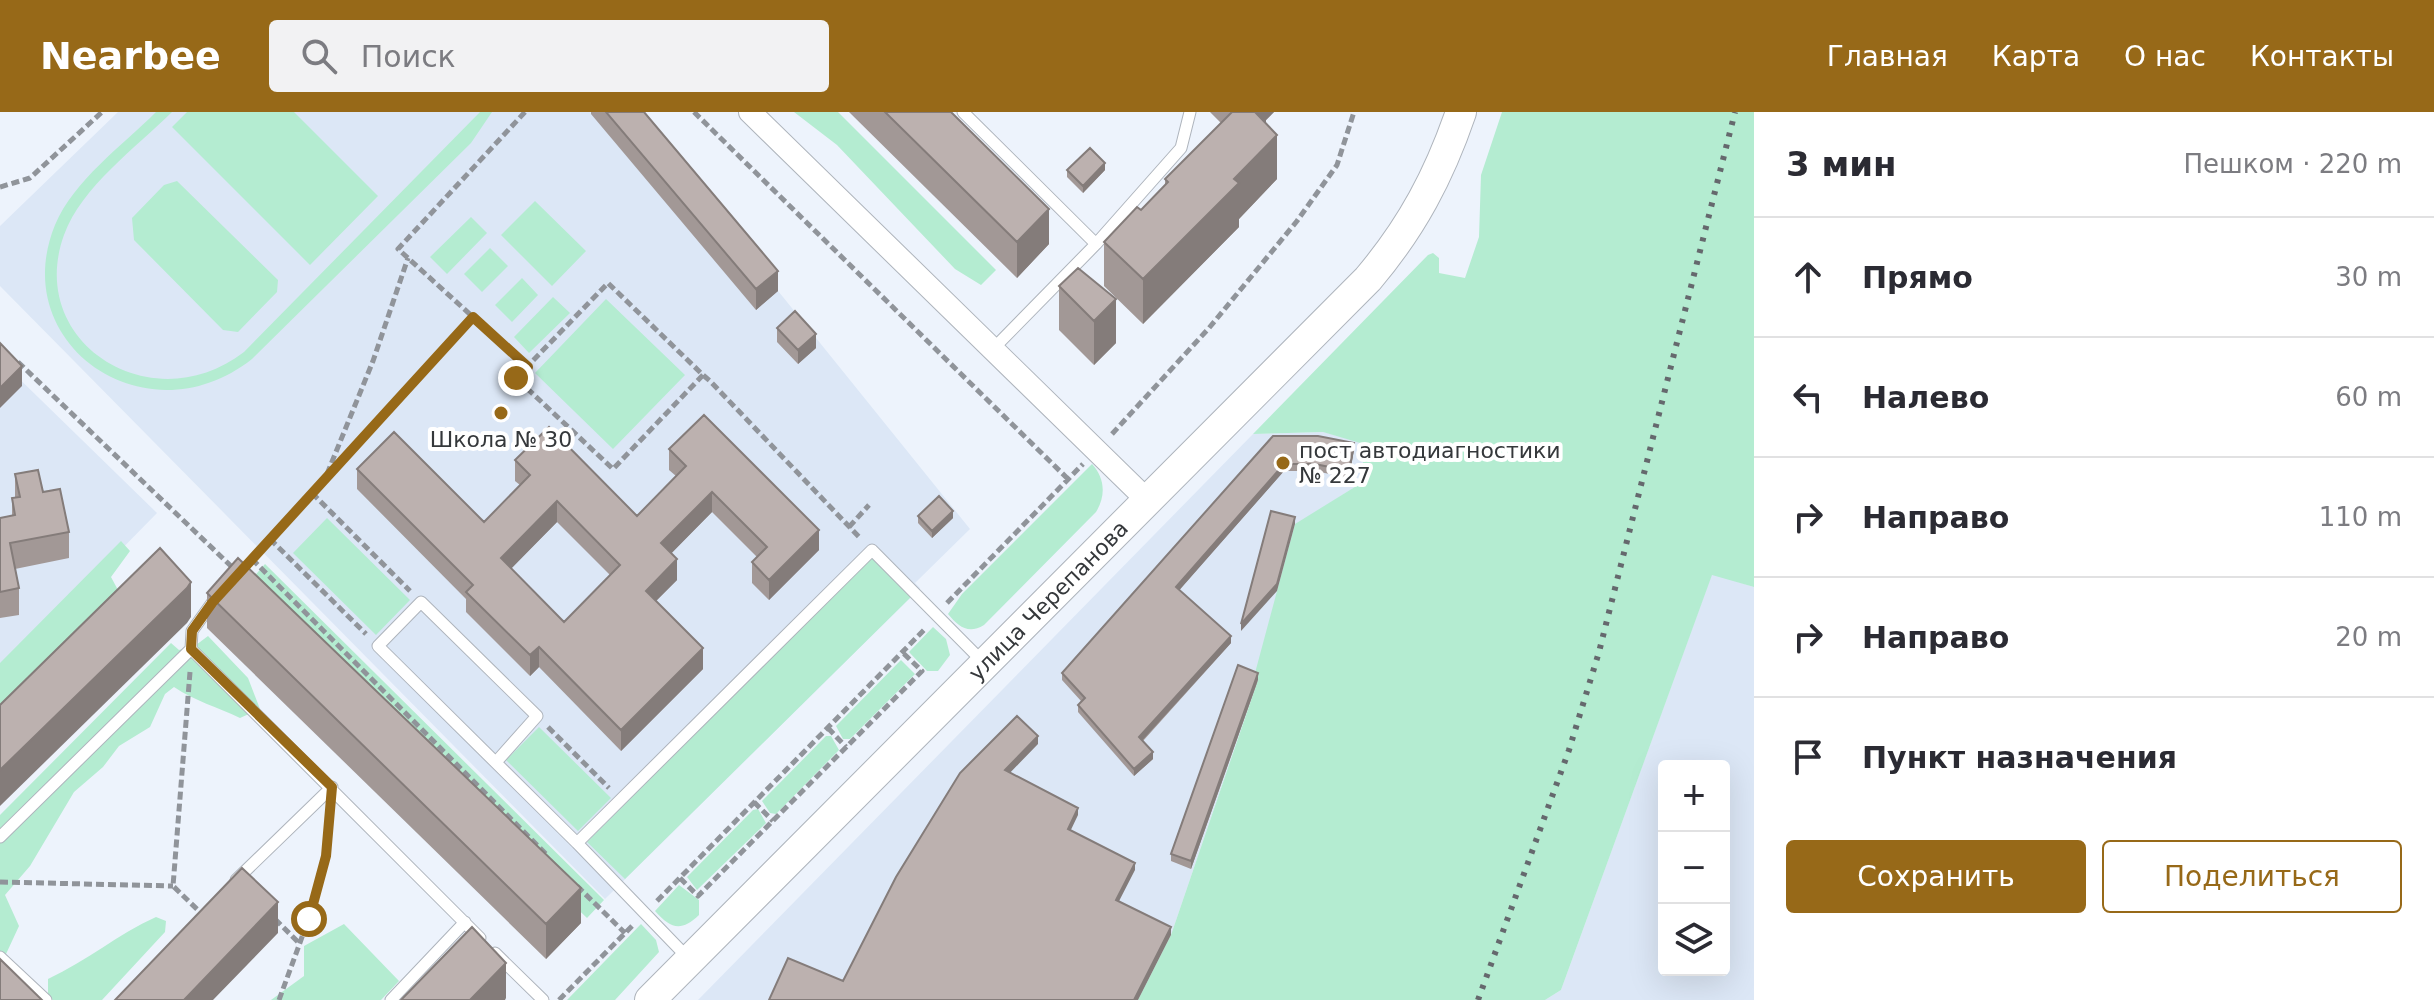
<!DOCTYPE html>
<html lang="ru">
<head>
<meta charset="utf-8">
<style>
	body { margin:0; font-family:"DejaVu Sans",sans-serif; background:#f2f2f3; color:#2b2b33 }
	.controls { position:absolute; right:24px; bottom:24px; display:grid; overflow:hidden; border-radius:8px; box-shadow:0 8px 32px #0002 }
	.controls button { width:72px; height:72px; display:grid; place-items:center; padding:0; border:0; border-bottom:2px solid #e1e1e2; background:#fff; color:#2b2b33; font:40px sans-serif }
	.stop { position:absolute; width:24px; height:24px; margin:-18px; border:6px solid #976918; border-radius:50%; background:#fff }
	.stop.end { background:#976918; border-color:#fff; box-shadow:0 2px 8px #0008 }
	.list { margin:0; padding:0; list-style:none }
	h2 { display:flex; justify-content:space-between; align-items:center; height:104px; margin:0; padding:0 32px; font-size:34px }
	h2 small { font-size:26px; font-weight:400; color:#7c7c81 }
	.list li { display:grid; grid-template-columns:52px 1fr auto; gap:24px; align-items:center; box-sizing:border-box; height:120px; padding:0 32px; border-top:2px solid #e1e1e2 }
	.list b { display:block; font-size:30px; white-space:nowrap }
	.list em { font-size:26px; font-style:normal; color:#7c7c81 }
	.actions { display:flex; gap:16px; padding:24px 32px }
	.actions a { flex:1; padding:18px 0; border:2px solid #976918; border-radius:8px; text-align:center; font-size:28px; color:#976918 }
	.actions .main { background:#976918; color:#fff }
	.icon { flex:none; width:44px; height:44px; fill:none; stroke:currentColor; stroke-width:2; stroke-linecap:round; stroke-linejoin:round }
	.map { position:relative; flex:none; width:1754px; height:888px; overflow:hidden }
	header { display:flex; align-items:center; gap:48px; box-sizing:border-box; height:112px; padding:0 40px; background:#976918; color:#fff }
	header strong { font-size:38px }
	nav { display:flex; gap:44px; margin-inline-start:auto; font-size:28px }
	.search { width:560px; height:72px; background:#f2f2f3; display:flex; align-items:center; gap:20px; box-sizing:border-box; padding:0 28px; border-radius:8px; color:#7c7c81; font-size:30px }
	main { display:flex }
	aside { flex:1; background:#fff }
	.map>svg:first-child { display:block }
	.built { fill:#dce7f6; fill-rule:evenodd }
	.green { fill:#b4ecd1 }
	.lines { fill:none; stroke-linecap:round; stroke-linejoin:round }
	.lane-casing { stroke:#aeb4bc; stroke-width:13 }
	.street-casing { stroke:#aeb4bc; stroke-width:24 }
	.secondary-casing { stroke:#aeb4bc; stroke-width:32 }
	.path { stroke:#90949a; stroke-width:5; stroke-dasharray:8 4; stroke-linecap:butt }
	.lane { stroke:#fff; stroke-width:11 }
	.street { stroke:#fff; stroke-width:22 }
	.secondary { stroke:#fff; stroke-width:30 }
	.rail { stroke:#65686d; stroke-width:6; stroke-dasharray:4 8; stroke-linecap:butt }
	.wall { fill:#a29896; fill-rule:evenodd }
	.shaded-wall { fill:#847c7a }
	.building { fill:#bcb1af; stroke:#847c7a; stroke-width:2; fill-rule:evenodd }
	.route { stroke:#976918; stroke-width:10 }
	.poi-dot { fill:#976918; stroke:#fff; stroke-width:3 }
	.labels { text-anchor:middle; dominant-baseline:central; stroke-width:8; stroke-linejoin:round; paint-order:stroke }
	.poi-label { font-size:22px; fill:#35383b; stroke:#fff }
	.street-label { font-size:22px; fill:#35383b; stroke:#fff }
</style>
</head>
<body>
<header>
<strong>Nearbee</strong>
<div class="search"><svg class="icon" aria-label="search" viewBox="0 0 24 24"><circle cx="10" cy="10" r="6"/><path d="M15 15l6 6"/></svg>Поиск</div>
<nav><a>Главная</a><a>Карта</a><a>О нас</a><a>Контакты</a></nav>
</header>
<main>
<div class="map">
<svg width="1754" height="888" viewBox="0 0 1754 888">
	<rect width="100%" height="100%" fill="#edf3fc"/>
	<path class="built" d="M118,0H626L783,185L970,417L915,471L920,476L605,787L0,174V114Z
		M0,248L157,401L0,561Z
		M1324,320L1367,332L1358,373L1295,413L1258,568L1171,823L1138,888H698L1253,322Z
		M1712,462L1754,475V888H1545L1561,878ZM1664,654H1724V858H1664Z"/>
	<path class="green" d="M156,0H172C136,36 82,74 64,123C25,231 152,311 244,240L480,0H492L471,31L252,247C147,330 6,233 55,113C74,68 122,34 156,0Z
		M187,0H294L378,84L310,153L172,15Z
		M794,0H838L996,158L981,173L955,157L837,33Z
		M1502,0H1754V475L1712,463L1561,878L1545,888H1138L1171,823L1258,568L1255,561L1295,412L1358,373L1367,333L1323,320L1253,322L1428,143L1433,141L1439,146V161L1465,166L1479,125L1481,63Z
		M177,69L278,168L277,180L238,220L223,218L134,128L132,106L164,73Z
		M535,89L586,139L552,174L501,123Z
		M471,105L487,121L447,162L430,145Z
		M490,136L508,154L482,180L464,162Z
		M522,166L538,183L512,210L495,193Z
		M553,185L570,201L529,241L514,225Z
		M606,187L685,263L613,337L535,261Z
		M1092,352C1105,366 1106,384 1096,400L984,513C968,523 958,514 948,502L962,482Z
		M327,406L410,488L376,523L293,441Z
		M121,429L130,439L111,465L126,493L0,618V551Z
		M871,445L911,485L625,767L587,730Z
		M265,452L604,788L587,806L244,476Z
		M933,515L946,527L950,543L938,559H927L909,540Z
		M208,524L248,566L260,597L240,606C217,595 195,589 174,575L165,582L150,615L119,634L103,655L74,680L30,754L5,783L19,814L0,855V703L171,531L179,538L196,533Z
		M901,548L915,562L850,627H843L836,614Z
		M539,615L611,686L578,719L506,648Z
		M826,624H831L839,638L776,702L770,701L762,689Z
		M758,697L766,711L697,778L687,765L753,698Z
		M679,773L699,788V803C681,820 671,817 655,799Z
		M156,805L166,809L165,820L102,888H53L48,883V867C87,849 118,822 156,805Z
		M344,812L399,869L381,888H271L304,864V834Z
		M641,812L656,828L659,840L615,888H567Z"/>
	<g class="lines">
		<g class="lane-casing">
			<path id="lane" d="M963,0L1096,132L994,236
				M1096,132L1181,36L1190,0
				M191,537L192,519L212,491
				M497,649L537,604L421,490L378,534L577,731
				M0,725L191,537L480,826
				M236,768L332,675
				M495,841L543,888
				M0,845L46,888
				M689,847L577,731L872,438L983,550
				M391,888L465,810"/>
		</g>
		<g class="street-casing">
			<path id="street" d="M750,0L1146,387"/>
		</g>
		<g class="secondary-casing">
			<g id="secondary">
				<path id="s1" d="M650,888L1368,167C1412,115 1439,64 1461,0"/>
			</g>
		</g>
		<path class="path" d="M694,0L1068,367
			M0,75L30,66L102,0
			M473,205L528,255
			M18,250L233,456
			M703,263L613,357L516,266L608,171L703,263L710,269L860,426
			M1112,322L1209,216L1297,109L1337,53L1354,0
			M327,362L373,249L408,146
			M312,381L410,479
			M849,415L869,393
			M270,427L366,522
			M252,447L548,744
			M241,459L473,205L398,137L525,0
			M947,491L1083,352
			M190,560L173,774L202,802
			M548,615L609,676
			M828,616L846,635
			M754,690L773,709
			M680,766L698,784L922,559L902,540
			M0,770L173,774
			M577,774L625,821
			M657,789L925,517
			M275,807L300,832
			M279,888C301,827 327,766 330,700
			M559,888L633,813"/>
		<use href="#lane" class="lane"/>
		<use href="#street" class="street"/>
		<use href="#secondary" class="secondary"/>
		<path class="rail" d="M1478,888L1569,638L1599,540L1735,0"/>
	</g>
	<path class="wall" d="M591,0H644L778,179L756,198L591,2Z
		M849,0H951L1049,132L1017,166Z
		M1210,0H1274L1266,8V12L1277,67L1239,107V115L1143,212L1104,174V130L1141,98L1165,73V67L1221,11Z
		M1067,58H1105L1083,81L1067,65Z
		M1059,174L1116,231L1094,253L1059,218Z
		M777,216L816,236L798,252L777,230Z
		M1273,324L1354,338L1349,366L1315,359H1284L1179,478L1231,531L1143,629L1153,647L1134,664L1078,600V593L1081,589L1062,568V561Z
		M669,337L819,438L769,488L752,471V450L757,445L712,400L671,441L677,468L656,489L703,557L621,639L539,555L530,564L466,500V487L357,377V357L484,410L520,373L515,369V348L637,404L676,364L669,358ZM557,410L610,463L564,510L511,456Z
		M15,362L43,380L69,420V446L15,457L19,476V503L0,506V406L12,404V386H15Z
		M918,404L953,406L932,426L918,411Z
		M207,481L581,811L546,847L207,516Z
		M1258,568L1191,757L1171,749V742Z"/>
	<path class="shaded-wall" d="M1247,0H1274L1266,8V15Z
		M1277,23V67L1239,107V115L1143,212V167L1234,67Z
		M1105,51V58L1083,81V74Z
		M1049,97V132L1017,166V130Z
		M778,159V179L756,198V177Z
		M1116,187V231L1094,253V209Z
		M816,222V236L798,252V238Z
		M22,254V274L0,296V276Z
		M1354,331V338L1349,366V359Z
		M1284,352V359L1176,482V475Z
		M712,380V400L661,452V431Z
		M557,389V410L501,467V446Z
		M953,399V406L932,426V419Z
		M1295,405V412L1277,479L1241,519V512Z
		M819,418V438L769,488V468Z
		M677,447V468L646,499V479Z
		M191,470V505L187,511L0,694V658Z
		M1231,524V531L1139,632V625Z
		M539,535V555L530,564V543Z
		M703,536V557L621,639V618Z
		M1258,561V568L1191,757V749Z
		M1038,624V632L1005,666V658Z
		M1153,640V647L1134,664V657Z
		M1078,696V703L1068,724V717Z
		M1135,751V758L1116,795V788Z
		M581,776V811L546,847V812Z
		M278,790V821L213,888H184Z
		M1171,815V823L1138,888H1134Z
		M506,851V886L505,888H470Z"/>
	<path class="building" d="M606,0H644L778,159L756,177Z
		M885,0H951L1049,97L1017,130Z
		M1232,0H1255L1277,23L1234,67L1239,71L1143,167L1104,130L1137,95L1141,98L1168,70L1165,67Z
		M1090,36L1105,51L1083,74L1067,58Z
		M1078,156L1116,187L1094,209L1059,174Z
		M795,199L816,222L798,238L777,216Z
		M0,231L22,254L0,276Z
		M704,303L819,418L769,468L752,450L767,435L712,380L661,431L677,447L646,479L703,536L621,618L539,535L530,543L466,480L473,473L357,357L394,320L484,410L530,363L515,348L549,315L637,404L686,354L669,337ZM557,389L620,453L564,510L501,446Z
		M1273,324H1318L1354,331L1349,359L1315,352H1284L1176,475L1231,524L1139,625L1153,640L1134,657L1078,593L1085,586L1062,561Z
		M38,358L43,380L60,377L69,420L10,431L19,476L0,480V406L15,403L12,386L20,385L15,362Z
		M939,384L953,399L932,419L918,404Z
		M1271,399L1295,405L1277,472L1241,512Z
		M160,436L191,470L187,476L0,658V593Z
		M238,446L581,776L546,812L207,481Z
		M1238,553L1258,561L1191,749L1171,742Z
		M1017,604L1038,624L1005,658L1078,696L1068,717L1135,751L1116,788L1171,815L1134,888H769L788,846L843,869L896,765L960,661Z
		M242,756L278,790L184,888H115Z
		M472,815L506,851L470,888H401Z
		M0,847L42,888H0Z"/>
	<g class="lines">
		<path class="route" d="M309,807L326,744L332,675L191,537L192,519L212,491L473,205L528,255L516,266"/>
	</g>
	<g class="poi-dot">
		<circle cx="501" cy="301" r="8"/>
		<circle cx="1283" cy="351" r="8"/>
	</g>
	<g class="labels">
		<g class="poi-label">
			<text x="501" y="327">Школа № 30</text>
			<text x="1299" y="338" text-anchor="start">пост автодиагностики<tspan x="1299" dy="25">№ 227</tspan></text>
		</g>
		<g class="street-label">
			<text stroke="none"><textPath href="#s1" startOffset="564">улица Черепанова</textPath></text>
		</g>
	</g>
</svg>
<div class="controls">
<button>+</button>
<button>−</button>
<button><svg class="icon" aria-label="layers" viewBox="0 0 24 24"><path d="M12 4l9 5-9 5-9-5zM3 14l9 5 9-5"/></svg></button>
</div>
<div class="stop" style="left:309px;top:807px"></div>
<div class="stop end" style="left:516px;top:266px"></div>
</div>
<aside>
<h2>3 мин<small>Пешком · 220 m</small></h2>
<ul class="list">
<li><svg class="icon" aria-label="ahead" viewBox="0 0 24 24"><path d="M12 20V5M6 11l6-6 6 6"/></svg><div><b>Прямо</b></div><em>30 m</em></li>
<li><svg class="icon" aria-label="left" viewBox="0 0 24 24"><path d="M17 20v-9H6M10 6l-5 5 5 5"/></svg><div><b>Налево</b></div><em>60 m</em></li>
<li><svg class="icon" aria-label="right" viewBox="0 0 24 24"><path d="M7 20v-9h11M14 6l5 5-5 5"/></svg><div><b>Направо</b></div><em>110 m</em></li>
<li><svg class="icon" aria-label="right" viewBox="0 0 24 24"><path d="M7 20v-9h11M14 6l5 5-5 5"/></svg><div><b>Направо</b></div><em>20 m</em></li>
<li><svg class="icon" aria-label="arrive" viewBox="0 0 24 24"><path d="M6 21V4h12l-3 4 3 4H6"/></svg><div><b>Пункт назначения</b></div></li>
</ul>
<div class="actions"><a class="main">Сохранить</a><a>Поделиться</a></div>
</aside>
</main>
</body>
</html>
